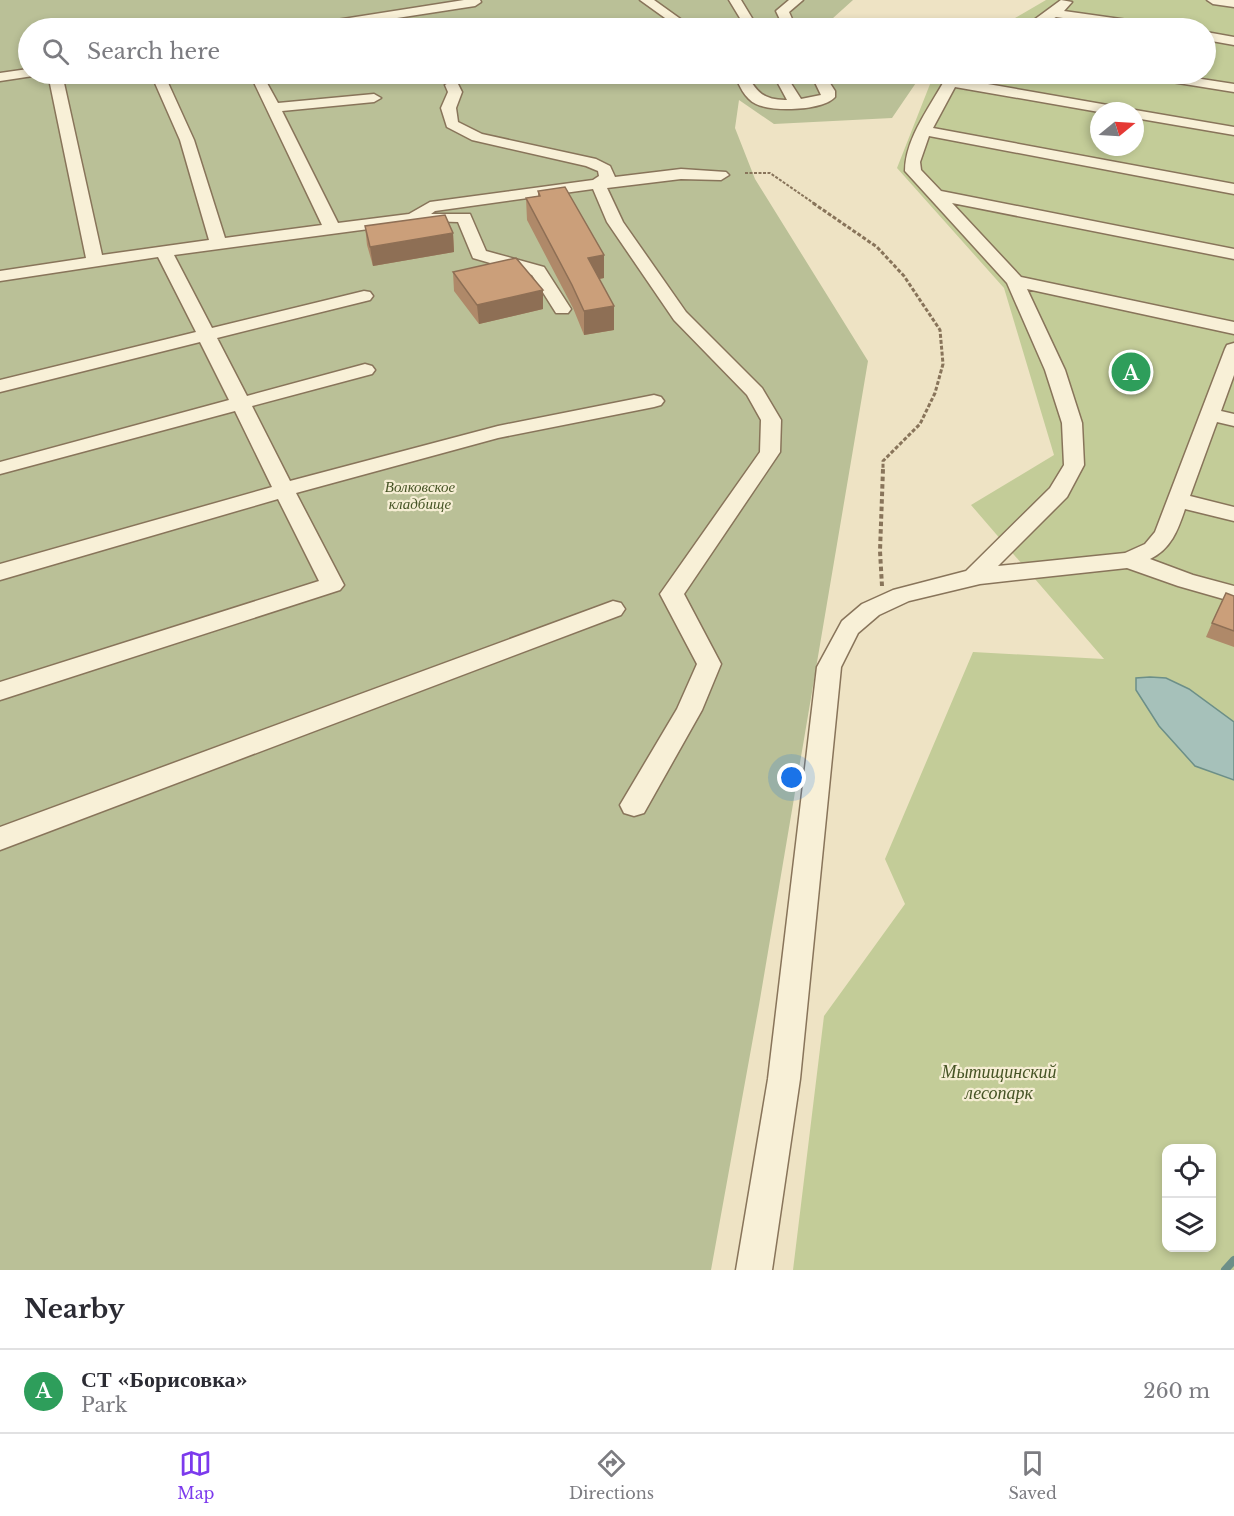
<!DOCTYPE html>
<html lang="en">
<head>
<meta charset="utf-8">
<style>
	body { margin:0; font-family:"Libre Baskerville",serif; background:#f7f7f7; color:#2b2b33 }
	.controls { position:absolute; right:18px; bottom:18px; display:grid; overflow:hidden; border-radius:12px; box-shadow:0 3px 9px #0003 }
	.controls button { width:54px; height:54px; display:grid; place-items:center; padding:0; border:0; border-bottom:2px solid #e1e1e2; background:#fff; color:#2b2b33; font:30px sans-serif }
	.compass { position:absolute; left:1090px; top:102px; width:54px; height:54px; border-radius:50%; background:#fff; box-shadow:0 3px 9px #0003; rotate:72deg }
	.you { position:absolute; left:792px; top:778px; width:21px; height:21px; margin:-15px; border:4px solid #fff; border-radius:50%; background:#1a73e8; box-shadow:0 0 0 9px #1a73e833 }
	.badge { display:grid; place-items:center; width:39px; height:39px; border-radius:50%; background:#7c3aed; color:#fff; font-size:20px; font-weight:700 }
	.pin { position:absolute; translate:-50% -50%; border:3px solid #fff; box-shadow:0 2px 6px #0006 }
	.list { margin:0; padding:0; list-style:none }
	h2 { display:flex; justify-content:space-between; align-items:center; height:78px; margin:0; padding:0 24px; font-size:26px }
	h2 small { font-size:20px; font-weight:400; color:#7c7c81 }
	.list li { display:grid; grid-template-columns:39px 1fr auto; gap:18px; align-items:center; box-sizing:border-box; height:84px; padding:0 24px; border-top:2px solid #e1e1e2 }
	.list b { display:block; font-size:22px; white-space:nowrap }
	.list p { margin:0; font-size:20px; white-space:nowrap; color:#7c7c81 }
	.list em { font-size:20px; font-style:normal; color:#7c7c81 }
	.icon { flex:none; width:33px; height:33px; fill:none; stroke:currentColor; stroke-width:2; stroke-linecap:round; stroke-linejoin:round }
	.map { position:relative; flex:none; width:1234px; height:1270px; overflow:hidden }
	.search { position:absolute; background:#fff; box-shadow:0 3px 9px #0003; left:18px; right:18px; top:18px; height:66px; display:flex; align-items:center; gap:15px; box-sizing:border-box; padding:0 21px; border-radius:33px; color:#7c7c81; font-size:22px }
	.sheet { height:162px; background:#fff }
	nav { display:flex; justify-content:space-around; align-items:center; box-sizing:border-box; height:84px; border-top:2px solid #e1e1e2; background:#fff; font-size:16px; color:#7c7c81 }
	nav a { display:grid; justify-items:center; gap:3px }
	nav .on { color:#7c3aed }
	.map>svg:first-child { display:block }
	.green { fill:#c3cc98; fill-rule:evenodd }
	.cemetery { fill:#bac097 }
	.water { fill:#a6c1ba; stroke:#6c8f88; stroke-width:1.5 }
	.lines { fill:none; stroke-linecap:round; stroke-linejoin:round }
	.stream { stroke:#6c8f88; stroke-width:8 }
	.minor-casing { stroke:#88745a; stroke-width:3 }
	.path-far2 { stroke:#88745a; stroke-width:2; stroke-dasharray:3 1.5; stroke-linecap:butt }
	.path-far1 { stroke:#88745a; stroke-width:3; stroke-dasharray:4 2; stroke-linecap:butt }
	.path { stroke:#88745a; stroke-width:4; stroke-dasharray:4.5 3; stroke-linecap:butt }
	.minor { fill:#f8f0d7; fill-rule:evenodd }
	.wall { fill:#af8969 }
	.shaded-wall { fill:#8e6f55 }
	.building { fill:#cb9f7a; stroke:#8e6f55; stroke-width:1.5 }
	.labels { text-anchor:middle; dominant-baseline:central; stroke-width:4.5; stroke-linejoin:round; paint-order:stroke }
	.park-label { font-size:15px; font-style:italic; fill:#465425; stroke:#f5edd3 }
	.near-park-label { font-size:18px; font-style:italic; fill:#465425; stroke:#f5edd3 }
</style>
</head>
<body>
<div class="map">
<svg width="1234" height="1270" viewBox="0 0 1234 1270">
	<rect width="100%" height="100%" fill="#eee3c4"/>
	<path class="green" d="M1046,0H1234V1270H793L824,1016L905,904L885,859L973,652L1104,659L971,505L1054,455L1004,288L897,168L934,74H1206V28H998ZM1099,111H1135V147H1099ZM1166,1148H1212V1248H1166Z"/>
	<path class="cemetery" d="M0,0H853L822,28H28V74H922L892,118L774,124L739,100L735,128L755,179L868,361L759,1005L711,1270H0Z"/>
	<path class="water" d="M1150,677L1166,678L1189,689L1234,722V780L1195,766L1159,726L1136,690V678Z"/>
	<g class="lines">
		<path class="stream" d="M1225,1270L1234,1260"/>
		<g class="minor-casing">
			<path id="minor" d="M464,0H480L481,2L475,6L332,28H305L311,24Z
				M640,0H654L693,28H679Z
				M729,0H741L758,28H746Z
				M789,0H803L789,12L796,28H784L776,11Z
				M1061,0L1072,2L1064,11L1156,24L1162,28H1133L1056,17L1037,28H1023Z
				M1207,0H1234V7L1213,4Z
				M1206,32L1234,37V45L1206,40Z
				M28,69V74H34L33,76L0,81V73Z
				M48,74H62L102,255L209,240L180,140L151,74H164L194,140L225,238L322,225L250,74H262L278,103L374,94L381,98L374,102L282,111L338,223L409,214L430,202L593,180L599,176L598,171L586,166L472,140L447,127L441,108L448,92L445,85L452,81L457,82L462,92L456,108L458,122L482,134L596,159L610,166L615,177L681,169L726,172L729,175L721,180L681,179L607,188L623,222L686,312L762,388L781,420L780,452L684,594L721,664L702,710L644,813L634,816L624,813L620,805L677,709L697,664L660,594L760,452L761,420L747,395L674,320L607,222L593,189L435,211L431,214H470L486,251L544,267L571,309L568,313H556L532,275L473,258L458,222L428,221L427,217L414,223L174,255L212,328L364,291L370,292L373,296L370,300L217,338L247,396L365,364L372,366L375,370L372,374L252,406L290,481L498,426L654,395L661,397L664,401L661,405L654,407L498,438L296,493L344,585L340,590L0,700V682L319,581L278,499L0,580V564L272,487L235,411L0,474V462L229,400L200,342L0,392V380L196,332L158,257L0,281V271L86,258Z
				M735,74H747C756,92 764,100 785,100H787L773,74H785L801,99L821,95L811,74H824L835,91V97C822,111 773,112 756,104C745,99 738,84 735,74Z
				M948,74H960L959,79L1119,107L1126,111L1099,112L955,87L933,128L1234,184V194L929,136L920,162L921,170L941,191L1234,249V259L952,203L1021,277L1234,322V334L1027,289L1065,370L1082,423L1084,465L1067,497L998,566L1125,553L1145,544L1155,532L1225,349L1227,345L1234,343V375L1221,411L1234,414V426L1217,422L1190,496L1234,507V521L1185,509C1178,530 1171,549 1150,559L1193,575L1234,586V602L1178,586L1127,568L980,584L909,601L879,615L858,633L841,667L800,1079L772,1270H736L768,1079L817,667L842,621L862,604L893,590L966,571L1050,488L1064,465L1062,423L1045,370L1007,283L905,171C905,137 933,103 948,74Z
				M1140,74H1169L1234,84V92L1147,78Z
				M1135,110L1234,127V135L1135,118V111H1130Z
				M613,601L621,603L625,609L621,615L0,850V827Z"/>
		</g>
		<path class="path-far2" d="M745,173H770L815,204"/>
		<path class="path-far1" d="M813,203L877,247L904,276L940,330L943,364L935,393L920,424L883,461V470"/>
		<path class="path" d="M882,586L880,551L883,469"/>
		<use href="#minor" class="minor"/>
	</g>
	<path class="wall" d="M538,191L604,278L599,279L614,330L584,335L573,308L527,220L526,198L538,196Z
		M365,226L453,233L454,252L373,266L367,245Z
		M453,272L543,309L479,324L454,291Z
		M1234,596V647L1206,637L1212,623Z"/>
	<path class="shaded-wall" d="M453,233L454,252L373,266L370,247Z
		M604,255V278L588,281V258Z
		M543,290V309L479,324L477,305Z
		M614,306V330L584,335V311Z"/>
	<path class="building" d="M565,187L604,255L588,258L614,306L584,311L572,285L526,198L540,196L538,191Z
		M445,215L453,233L370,247L365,226Z
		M516,258L543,290L477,305L453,272Z
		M1226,593L1234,596V631L1212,623Z"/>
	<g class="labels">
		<g class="park-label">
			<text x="420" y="486">Волковское<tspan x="420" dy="17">кладбище</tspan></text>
		</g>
		<g class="near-park-label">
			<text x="999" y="1072">Мытищинский<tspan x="999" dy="21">лесопарк</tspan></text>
		</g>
	</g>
</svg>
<div class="controls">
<button><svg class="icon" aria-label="locate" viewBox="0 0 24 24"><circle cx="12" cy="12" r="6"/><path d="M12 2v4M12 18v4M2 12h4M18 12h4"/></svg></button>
<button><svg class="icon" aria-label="layers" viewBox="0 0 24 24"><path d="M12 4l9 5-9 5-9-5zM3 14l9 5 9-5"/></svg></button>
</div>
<svg class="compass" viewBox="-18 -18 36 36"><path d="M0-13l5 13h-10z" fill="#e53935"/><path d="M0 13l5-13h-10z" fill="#7c7c81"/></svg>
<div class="you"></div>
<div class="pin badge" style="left:1131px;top:372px;background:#2e9e5b">A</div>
<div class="search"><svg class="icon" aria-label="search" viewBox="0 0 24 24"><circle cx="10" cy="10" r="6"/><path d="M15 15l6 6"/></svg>Search here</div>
</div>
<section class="sheet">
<h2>Nearby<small></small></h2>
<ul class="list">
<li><span class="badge" style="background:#2e9e5b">A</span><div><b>СТ «Борисовка»</b><p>Park</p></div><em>260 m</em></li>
</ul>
</section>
<nav>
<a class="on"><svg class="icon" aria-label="map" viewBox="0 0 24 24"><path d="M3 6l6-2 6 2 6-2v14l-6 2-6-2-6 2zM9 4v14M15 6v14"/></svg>Map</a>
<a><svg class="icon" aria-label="directions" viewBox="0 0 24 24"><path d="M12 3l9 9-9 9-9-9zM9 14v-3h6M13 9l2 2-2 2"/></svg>Directions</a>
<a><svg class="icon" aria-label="saved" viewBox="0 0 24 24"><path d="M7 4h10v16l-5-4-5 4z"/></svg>Saved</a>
</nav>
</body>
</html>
